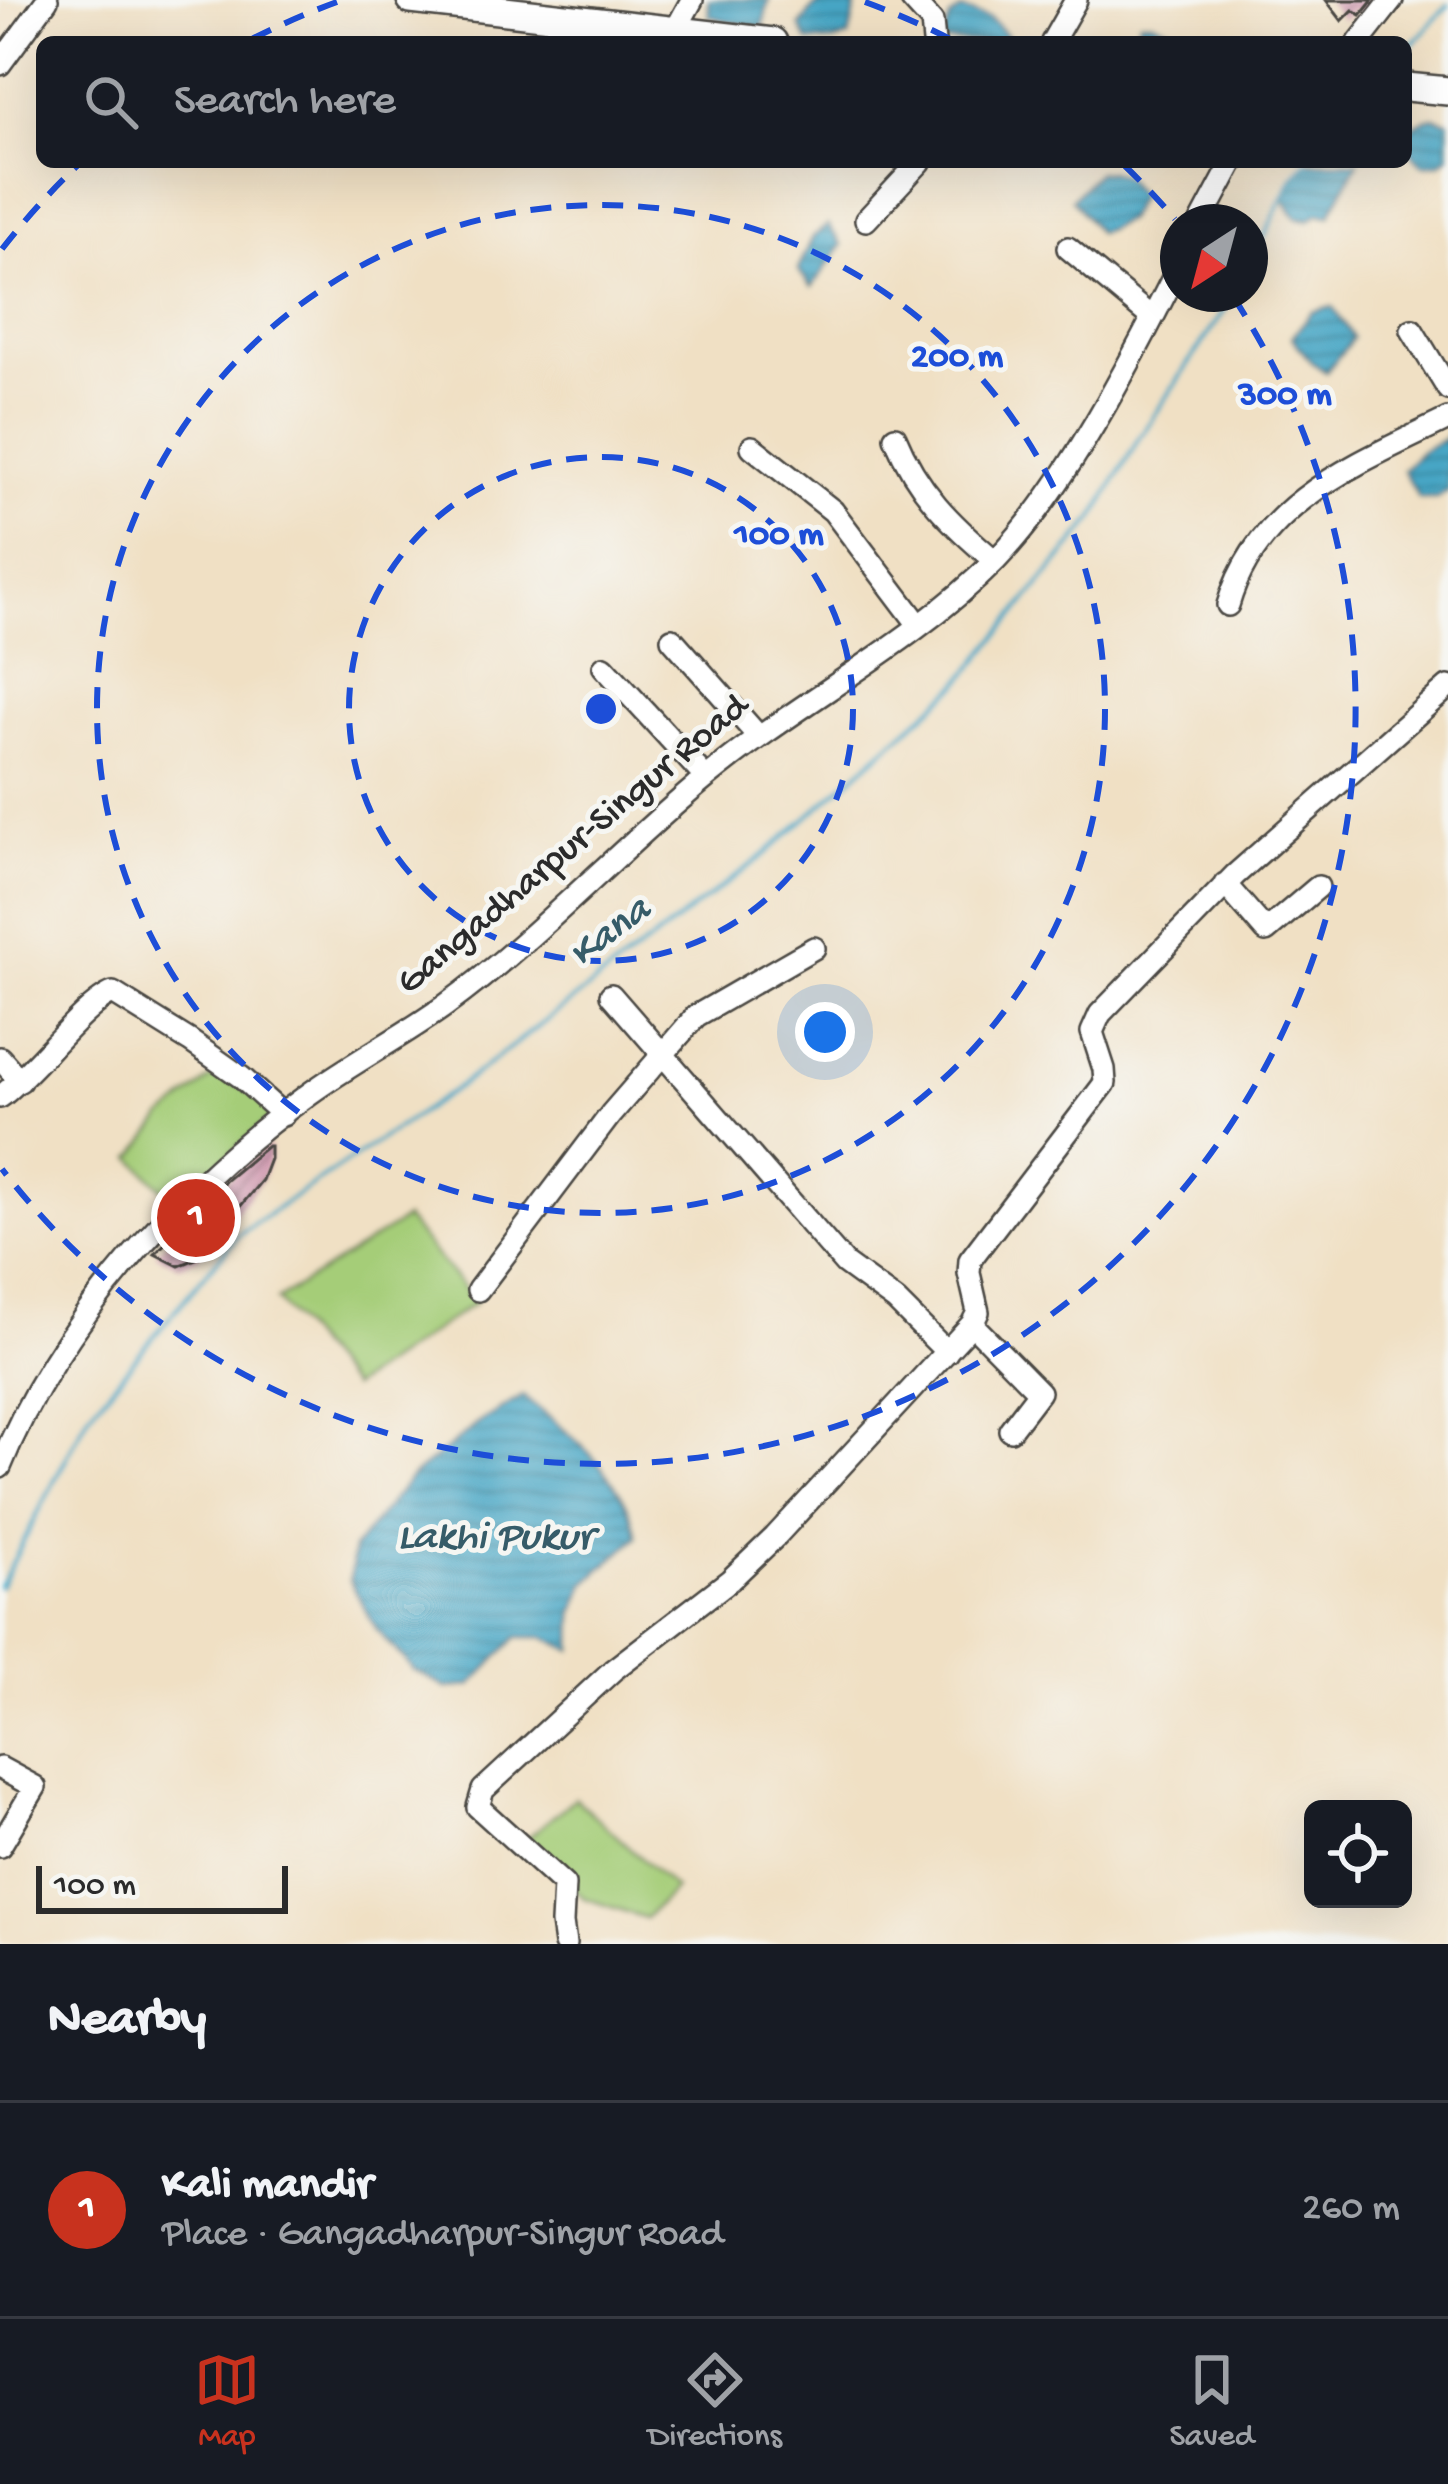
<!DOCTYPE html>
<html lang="en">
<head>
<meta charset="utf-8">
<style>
	body { margin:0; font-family:"Gochi Hand",sans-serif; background:#20242c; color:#f1f3f6 }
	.controls { position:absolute; right:36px; bottom:36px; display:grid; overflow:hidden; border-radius:18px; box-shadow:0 12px 48px #0002 }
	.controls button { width:108px; height:108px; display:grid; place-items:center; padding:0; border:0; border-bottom:3px solid #363941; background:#171b24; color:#f1f3f6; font:60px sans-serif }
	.compass { position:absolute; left:1160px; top:204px; width:108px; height:108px; border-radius:50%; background:#171b24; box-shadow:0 12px 48px #0002; rotate:216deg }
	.scale { position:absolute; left:36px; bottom:30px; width:252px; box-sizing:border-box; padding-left:12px; border:6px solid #2b2b2b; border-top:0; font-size:33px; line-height:42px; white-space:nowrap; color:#2b2b2b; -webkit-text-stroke:9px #f6f6f2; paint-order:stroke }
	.you { position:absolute; left:825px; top:1032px; width:42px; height:42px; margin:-30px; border:9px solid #fff; border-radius:50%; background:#1a73e8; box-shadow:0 0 0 18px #1a73e833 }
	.badge { display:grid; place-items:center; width:78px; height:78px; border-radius:50%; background:#c8321e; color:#fff; font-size:39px; font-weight:700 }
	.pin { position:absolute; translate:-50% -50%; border:6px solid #fff; box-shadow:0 3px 12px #0006 }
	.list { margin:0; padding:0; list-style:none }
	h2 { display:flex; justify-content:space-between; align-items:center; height:156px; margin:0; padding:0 48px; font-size:51px }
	h2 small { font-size:39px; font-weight:400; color:#9ea1a6 }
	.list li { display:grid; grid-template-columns:78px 1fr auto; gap:36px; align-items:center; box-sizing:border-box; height:216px; padding:0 48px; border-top:3px solid #363941 }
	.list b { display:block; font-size:45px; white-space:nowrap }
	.list p { margin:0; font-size:39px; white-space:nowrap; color:#9ea1a6 }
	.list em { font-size:39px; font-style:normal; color:#9ea1a6 }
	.icon { flex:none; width:66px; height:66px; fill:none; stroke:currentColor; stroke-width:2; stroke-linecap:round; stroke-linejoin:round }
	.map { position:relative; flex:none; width:1448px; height:1944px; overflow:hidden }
	.search { position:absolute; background:#171b24; box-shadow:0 12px 48px #0002; left:36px; right:36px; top:36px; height:132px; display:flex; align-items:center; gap:30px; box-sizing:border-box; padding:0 42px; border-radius:18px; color:#9ea1a6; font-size:45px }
	.sheet { height:372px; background:#171b24 }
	nav { display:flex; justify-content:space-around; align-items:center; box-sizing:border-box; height:168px; border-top:3px solid #363941; background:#171b24; font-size:33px; color:#9ea1a6 }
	nav a { display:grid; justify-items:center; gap:6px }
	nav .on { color:#c8321e }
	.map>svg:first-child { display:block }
	.pitch { fill:#a5cd78; stroke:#687c52; stroke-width:3 }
	.water { fill:url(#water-rules); stroke:#386878; stroke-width:3 }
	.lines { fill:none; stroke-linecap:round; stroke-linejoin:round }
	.stream { stroke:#46a6c5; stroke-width:4.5 }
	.building { fill:url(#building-hatch) }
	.minor-casing { stroke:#494642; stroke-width:26 }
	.major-casing { stroke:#494642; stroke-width:32 }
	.minor { stroke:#fff; stroke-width:21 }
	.major { stroke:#fff; stroke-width:27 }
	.ring { fill:none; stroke:#1d4ed8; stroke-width:6; stroke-dasharray:21 15 }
	.labels { text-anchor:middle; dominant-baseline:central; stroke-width:10; stroke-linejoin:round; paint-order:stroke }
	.street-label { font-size:39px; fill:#2b2b2b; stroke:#f6f6f2 }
	.water-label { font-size:42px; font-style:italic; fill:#365c69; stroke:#f6f6f2 }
	.centre { fill:#1d4ed8; stroke:#f6f6f2; stroke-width:6 }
	.ring-label { font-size:36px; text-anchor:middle; font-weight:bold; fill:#1d4ed8; stroke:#f6f6f2; stroke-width:10; stroke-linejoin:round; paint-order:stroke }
</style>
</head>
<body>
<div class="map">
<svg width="1448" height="1944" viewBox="0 0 1448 1944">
	<defs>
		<pattern id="water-rules" width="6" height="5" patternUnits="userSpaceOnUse" patternTransform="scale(3)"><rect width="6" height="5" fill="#46a6c5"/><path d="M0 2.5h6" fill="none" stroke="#3b87a0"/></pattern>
		<pattern id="building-hatch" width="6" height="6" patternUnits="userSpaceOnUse" patternTransform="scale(3)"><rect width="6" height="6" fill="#d39fb4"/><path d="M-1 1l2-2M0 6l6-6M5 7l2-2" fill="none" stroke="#ab8293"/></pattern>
	</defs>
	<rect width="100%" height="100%" fill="#f6f6f2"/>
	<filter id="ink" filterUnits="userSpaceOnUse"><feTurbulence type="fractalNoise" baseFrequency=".00833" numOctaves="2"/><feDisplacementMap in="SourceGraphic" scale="24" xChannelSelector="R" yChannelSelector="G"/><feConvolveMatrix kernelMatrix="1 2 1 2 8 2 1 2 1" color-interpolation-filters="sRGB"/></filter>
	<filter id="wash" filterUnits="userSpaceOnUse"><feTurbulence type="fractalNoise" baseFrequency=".004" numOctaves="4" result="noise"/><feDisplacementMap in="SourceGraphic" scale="48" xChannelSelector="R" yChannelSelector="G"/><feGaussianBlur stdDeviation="2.7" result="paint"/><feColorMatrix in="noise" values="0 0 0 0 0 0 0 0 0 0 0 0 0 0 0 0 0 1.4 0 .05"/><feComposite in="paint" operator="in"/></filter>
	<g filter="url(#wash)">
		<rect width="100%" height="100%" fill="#f0e0c4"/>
		<path class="pitch" d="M214,1075L252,1092L274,1115L176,1203L133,1158L163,1118Z
			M405,1219L476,1302L351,1388L277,1300Z
			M575,1798L675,1889L645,1918L584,1898L520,1844Z"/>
		<path class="water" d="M708,0H769L762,29L709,16Z
			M827,0H847L856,6L849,37L832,42H808L800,26L814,7Z
			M961,10L990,18L1007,36L1003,42H942L950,18Z
			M1140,21H1152L1184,35L1172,42L1137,36Z
			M1433,117L1448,121V156L1441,163L1423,165C1399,143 1402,126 1433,117Z
			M1308,162H1358L1330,215L1318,213L1310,220L1297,218L1284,200L1294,178Z
			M1110,171L1124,177L1139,195L1126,220L1098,233L1072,199L1097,172Z
			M828,225L842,245L812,287L798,270L813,237Z
			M1333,307L1353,338L1326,372L1311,362L1292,337L1312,312Z
			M1448,437V491L1437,498H1419L1403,470L1422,451Z
			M523,1396C568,1432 628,1478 637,1537L586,1583L574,1613L573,1651L544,1637H517L471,1686L446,1688L414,1670L375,1628L350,1581L353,1549L410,1478L483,1420Z"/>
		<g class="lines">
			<path class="stream" d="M1406,52L1448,5
				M1250,266L1293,177L1307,162
				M0,1587L89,1414L239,1234L457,1088L764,855L958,685L1093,520L1138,440L1235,294"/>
		</g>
		<g id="blocks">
			<path class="building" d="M1326,0H1373L1361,15L1353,10L1342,21Z
				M267,1146H270V1159L262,1180L198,1258L179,1266L155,1254L225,1181Z"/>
		</g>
	</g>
	<g filter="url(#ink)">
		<use href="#blocks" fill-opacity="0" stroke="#494642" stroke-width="3"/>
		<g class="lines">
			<g class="minor-casing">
				<path id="minor" d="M912,0L932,22L934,42
					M676,29L692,0
					M1052,42L1076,0
					M1359,42L1392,0
					M0,64L47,0
					M866,220L920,162
					M1201,222L1233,162
					M1068,248L1152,318
					M1412,330L1448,389
					M895,437C917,491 951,524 995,561
					M752,447L833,511L919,625
					M1228,605C1258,501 1359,463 1448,419
					M672,639L759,737
					M604,667L706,778
					M1225,884L1266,931L1318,887
					M611,995L845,1264L896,1301L947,1352
					M0,1058L20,1081
					M0,1097C32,1074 85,1003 113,993L190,1041L241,1077L283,1115
					M478,1290L611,1114L696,1016L814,948
					M972,1324L1039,1392L1010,1430
					M0,1467C59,1320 181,1186 309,1094C353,1062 402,1037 446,1005C539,937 617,851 706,778C799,701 911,646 996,560C1066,488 1133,358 1178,268
					M0,1768L35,1787L0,1846
					M565,1944L562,1923L564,1885L478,1807L483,1790L613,1670L730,1580L775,1537L972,1324L978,1312L969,1273L970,1260L1105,1083L1104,1069L1092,1032L1100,1014L1235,875L1448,687"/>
			</g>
			<g class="major-casing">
				<path id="major" d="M411,0L773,42
					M1406,87L1448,91"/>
			</g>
			<use href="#minor" class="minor"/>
			<use href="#major" class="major"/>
		</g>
	</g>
	<g class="ring">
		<circle cx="601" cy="709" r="252"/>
		<circle cx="601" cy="709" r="504"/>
		<path d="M2 249A755 755 0 0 1 77 166M252 39A755 755 0 0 1 337 2M865 2A755 755 0 0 1 950 39M1125 166A755 755 0 0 1 1175 219M1234 298A755 755 0 0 1 2 1169"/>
	</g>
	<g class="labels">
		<g class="street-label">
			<text transform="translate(574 846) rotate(-40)">Gangadharpur-Singur Road</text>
		</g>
		<g class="water-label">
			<text transform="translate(611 934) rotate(-37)">Kana</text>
			<text x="495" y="1539">Lakhi Pukur</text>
		</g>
	</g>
	<circle cx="601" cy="709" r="18" class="centre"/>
	<g class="ring-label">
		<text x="957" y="365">200 m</text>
		<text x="1285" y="403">300 m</text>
		<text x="779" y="543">100 m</text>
	</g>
</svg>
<div class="controls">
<button><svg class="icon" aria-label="locate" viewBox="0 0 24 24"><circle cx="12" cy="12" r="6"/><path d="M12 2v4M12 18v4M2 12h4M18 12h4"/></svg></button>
</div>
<svg class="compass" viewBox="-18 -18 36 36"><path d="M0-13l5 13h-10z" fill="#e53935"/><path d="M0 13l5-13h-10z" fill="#9ea1a6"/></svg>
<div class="scale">100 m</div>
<div class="you"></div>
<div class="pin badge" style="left:196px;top:1218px">1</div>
<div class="search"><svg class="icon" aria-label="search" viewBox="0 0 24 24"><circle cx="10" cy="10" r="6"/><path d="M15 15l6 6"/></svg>Search here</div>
</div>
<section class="sheet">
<h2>Nearby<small></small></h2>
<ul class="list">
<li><span class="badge">1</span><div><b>Kali mandir</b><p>Place · Gangadharpur-Singur Road</p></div><em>260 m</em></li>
</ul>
</section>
<nav>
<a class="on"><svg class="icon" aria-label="map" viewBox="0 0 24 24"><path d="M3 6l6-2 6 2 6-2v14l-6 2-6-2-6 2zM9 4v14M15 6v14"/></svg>Map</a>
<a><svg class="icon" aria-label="directions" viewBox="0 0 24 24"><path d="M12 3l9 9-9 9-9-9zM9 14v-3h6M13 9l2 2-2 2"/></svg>Directions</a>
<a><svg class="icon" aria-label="saved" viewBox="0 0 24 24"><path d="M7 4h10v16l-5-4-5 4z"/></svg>Saved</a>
</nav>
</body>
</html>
